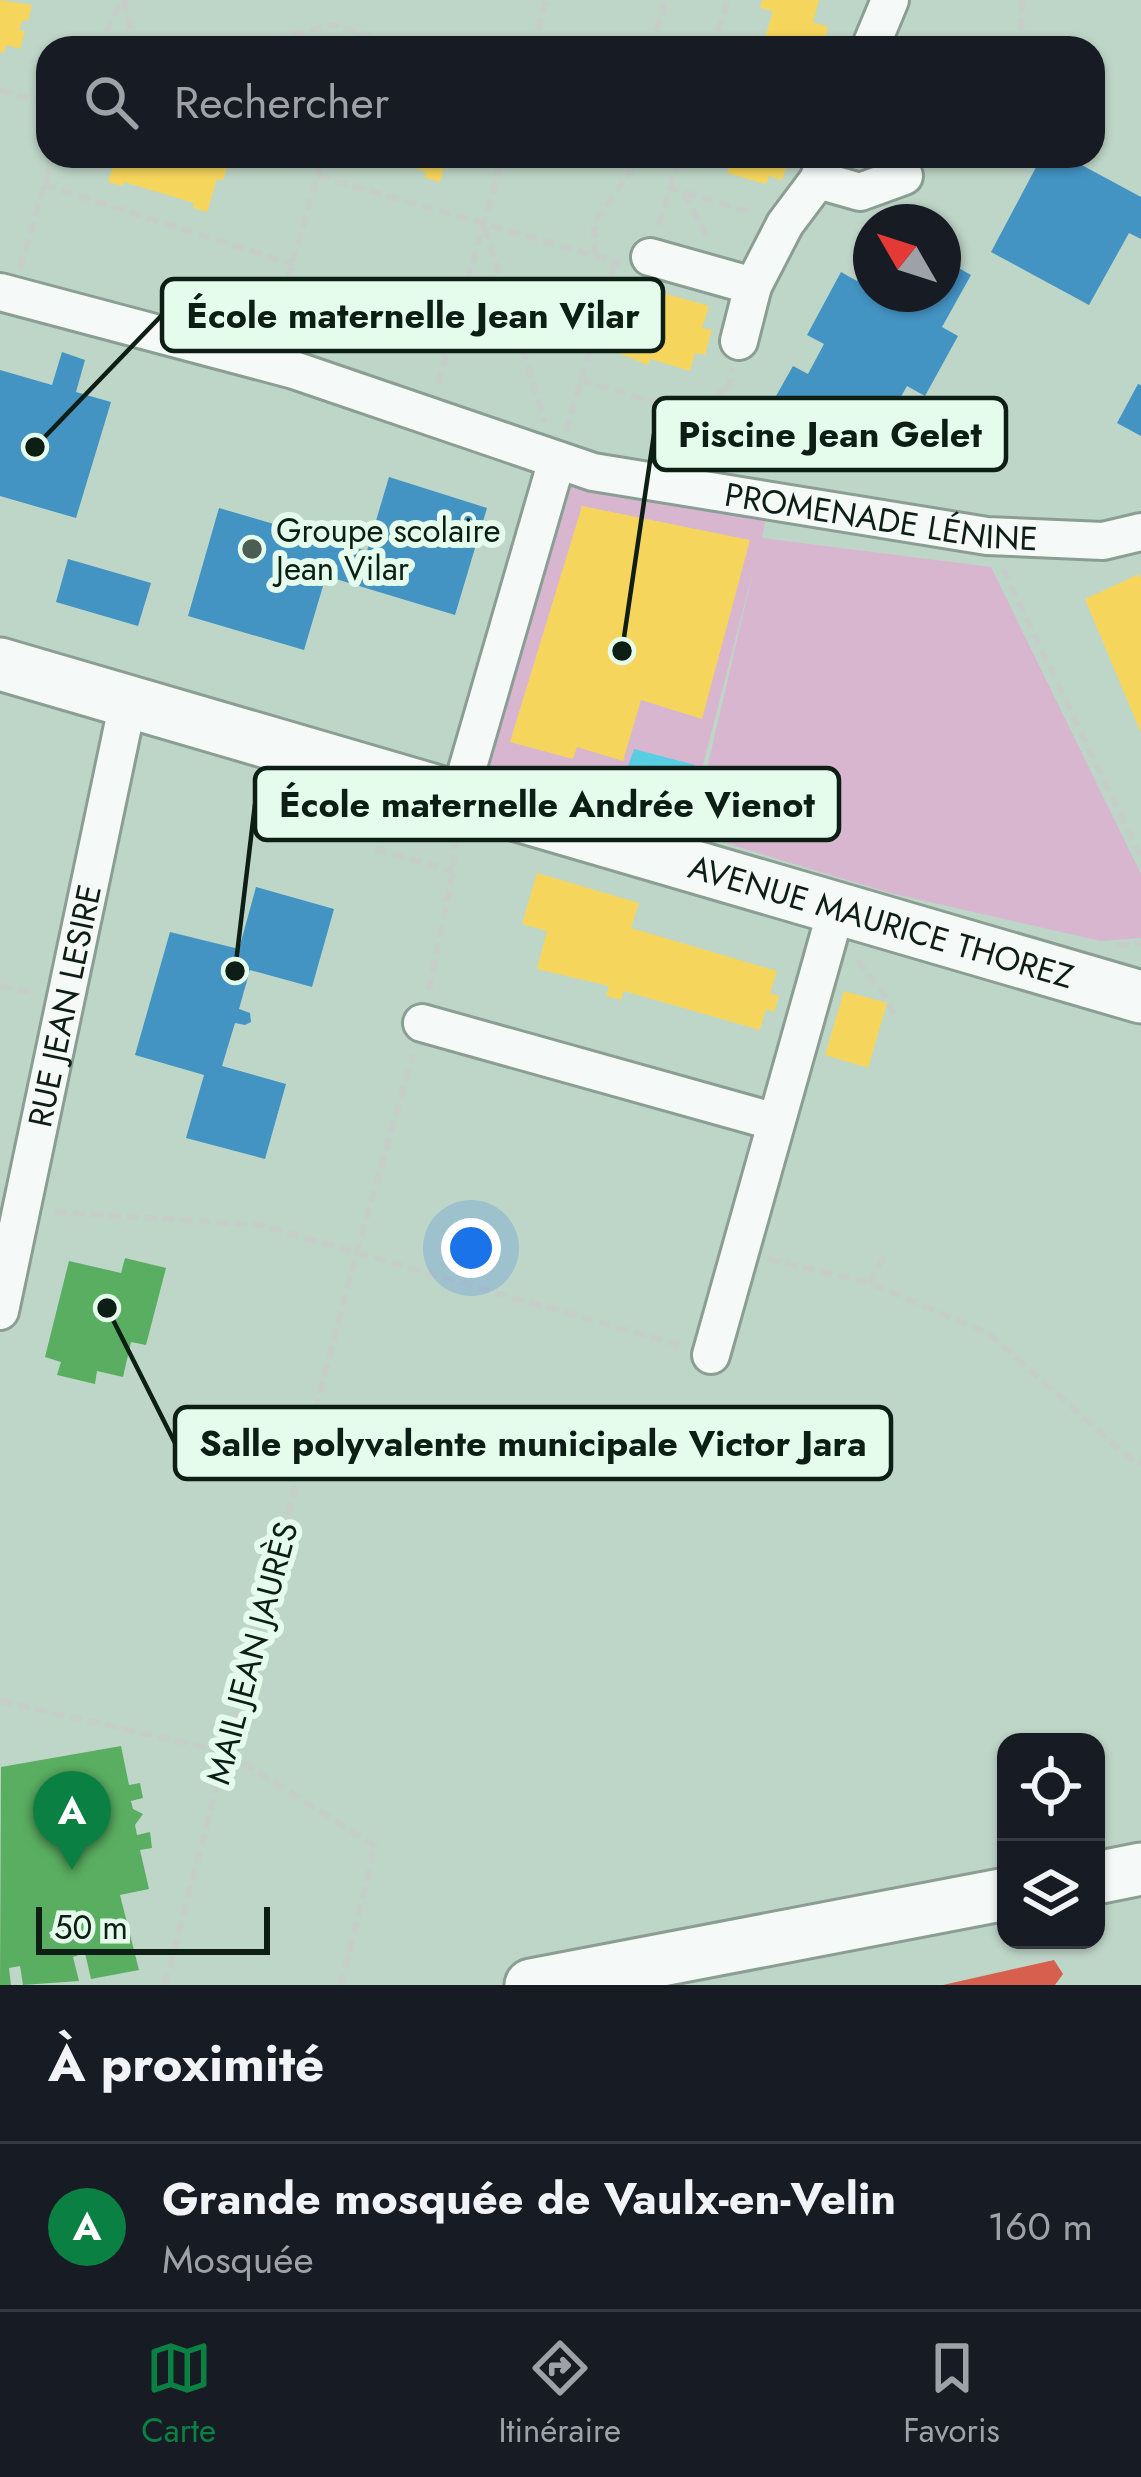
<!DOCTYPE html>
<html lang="fr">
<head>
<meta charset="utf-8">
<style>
	body { margin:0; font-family:Jost,sans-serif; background:#242831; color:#f1f3f6 }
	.controls { position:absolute; right:36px; bottom:36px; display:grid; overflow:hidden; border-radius:24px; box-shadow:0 3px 9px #0004 }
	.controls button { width:108px; height:108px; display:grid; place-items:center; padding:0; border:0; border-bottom:3px solid #363941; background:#171b24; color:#f1f3f6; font:60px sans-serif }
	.compass { position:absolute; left:853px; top:204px; width:108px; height:108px; border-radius:50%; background:#171b24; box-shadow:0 3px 9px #0004; rotate:309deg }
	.scale { position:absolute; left:36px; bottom:30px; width:234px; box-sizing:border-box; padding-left:12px; border:6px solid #0d1e14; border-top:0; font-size:33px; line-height:42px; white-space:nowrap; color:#0d1e14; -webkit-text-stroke:9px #e5fced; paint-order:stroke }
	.you { position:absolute; left:471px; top:1248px; width:42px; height:42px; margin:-30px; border:9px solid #fff; border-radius:50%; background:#1a73e8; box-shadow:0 0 0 18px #1a73e833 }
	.badge { display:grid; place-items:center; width:78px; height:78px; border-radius:50%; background:#0b8043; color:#fff; font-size:39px; font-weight:700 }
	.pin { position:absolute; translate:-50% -99px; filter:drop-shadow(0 3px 6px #0008) }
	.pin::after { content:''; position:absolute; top:63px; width:42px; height:36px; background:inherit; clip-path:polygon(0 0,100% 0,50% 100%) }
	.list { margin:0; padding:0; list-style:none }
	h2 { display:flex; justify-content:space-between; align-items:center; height:156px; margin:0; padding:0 48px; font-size:51px }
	h2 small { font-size:39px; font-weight:400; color:#9ea1a6 }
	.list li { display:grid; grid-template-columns:78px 1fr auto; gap:36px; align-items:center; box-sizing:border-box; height:168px; padding:0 48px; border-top:3px solid #363941 }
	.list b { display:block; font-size:45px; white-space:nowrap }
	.list p { margin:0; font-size:39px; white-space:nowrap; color:#9ea1a6 }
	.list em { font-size:39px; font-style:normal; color:#9ea1a6 }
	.icon { flex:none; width:66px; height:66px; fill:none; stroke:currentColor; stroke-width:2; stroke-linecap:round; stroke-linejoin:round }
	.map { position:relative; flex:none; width:1141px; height:1985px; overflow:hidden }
	.search { position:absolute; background:#171b24; box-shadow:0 3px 9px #0004; left:36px; right:36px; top:36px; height:132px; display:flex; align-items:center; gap:30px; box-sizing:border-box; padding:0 42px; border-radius:36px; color:#9ea1a6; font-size:45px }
	.sheet { height:324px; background:#171b24 }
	nav { display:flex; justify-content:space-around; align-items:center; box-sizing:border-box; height:168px; border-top:3px solid #363941; background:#171b24; font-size:33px; color:#9ea1a6 }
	nav a { display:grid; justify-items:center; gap:6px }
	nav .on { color:#0b8043 }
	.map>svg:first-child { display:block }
	.green { fill:#d8b6d0 }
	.water { fill:#58cee2 }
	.homes { fill:#f6d55c }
	.shops { fill:#d6604d }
	.schools { fill:#4393c3 }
	.public { fill:#5aae61 }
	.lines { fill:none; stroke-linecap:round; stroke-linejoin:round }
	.street-casing { stroke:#8b9e93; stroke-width:42 }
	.secondary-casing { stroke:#8b9e93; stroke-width:57 }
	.path { stroke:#c6ceca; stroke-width:6; stroke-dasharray:12 6; stroke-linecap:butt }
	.street { stroke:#f5f9f7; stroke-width:36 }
	.secondary { stroke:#f5f9f7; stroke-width:51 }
	.poi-dot { fill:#4b5e53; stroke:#e5fced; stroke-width:4.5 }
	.labels { text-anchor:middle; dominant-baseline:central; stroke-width:12; stroke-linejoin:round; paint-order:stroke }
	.street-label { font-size:33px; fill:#0d1e14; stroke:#e5fced }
	.poi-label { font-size:33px; fill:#0d1e14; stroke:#e5fced; text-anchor:start }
	.leader { fill:none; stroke:#0d1e14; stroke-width:4.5 }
	.callout-dot { fill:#0d1e14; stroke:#e5fced; stroke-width:4.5 }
	.callout { fill:#e5fced; stroke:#0d1e14; stroke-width:4.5 }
	.callout-label { font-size:36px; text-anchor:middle; font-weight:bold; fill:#0d1e14 }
</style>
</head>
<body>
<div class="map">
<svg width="1141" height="1985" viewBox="0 0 1141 1985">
	<rect width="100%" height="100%" fill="#bed6c7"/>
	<path class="green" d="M563,480L765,521L762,538L991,567L1141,874V938L1101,941L890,893L692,833L754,567L683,843L475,781Z"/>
	<path class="water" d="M634,749L695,765L675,828L613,810Z"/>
	<path class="homes" d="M0,0L32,5L28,21L23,20L19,30L25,31L20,49L6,45L4,53L0,52Z
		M762,0H819L813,22L828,27L821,48H762L773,11L760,8Z
		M116,156H226L230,158L223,180L217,179L207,212L193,208L194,203L124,182L122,186L108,182Z
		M376,156H447L440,182L424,177L426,172Z
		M704,156H790L782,180L769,176L766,184L727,173L729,165Z
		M620,281L709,306L702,328L712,330L705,355L695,353L690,371L650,359L648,365L601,346Z
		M582,506L750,540L702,719L641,700L623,761L577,747L573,759L510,742Z
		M1139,574L1141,579V733L1085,599Z
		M537,873L639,903L631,928L777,971L770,993L779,996L774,1012L766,1009L760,1030L624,991L621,1000L606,996L609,986L537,969L547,931L522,924Z
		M844,991L887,1003L868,1068L825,1055Z"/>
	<path class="shops" d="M1054,1960L1063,1974L1055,1985H943Z"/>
	<path class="schools" d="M1042,156H1065L1141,197V239L1129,233L1089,305L991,252Z
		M871,256V294H943V259L971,275L942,327L958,336L925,396L907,386L899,400L916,410L898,443L846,415L834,437L772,403L793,366L808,374L824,344L807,335L841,272L857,281Z
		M62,352L85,360L76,392L111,402L76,518L0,496V370L52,385Z
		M1138,384L1141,385V436L1117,423Z
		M389,477L487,508L455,615L326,576L304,650L188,616L219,508L367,551Z
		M68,559L151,583L138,626L56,602Z
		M256,887L334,909L312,987L250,970L239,1009L250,1013L251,1022L245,1025L235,1023L222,1066L286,1084L265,1159L186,1138L204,1075L135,1055L170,932L239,949Z"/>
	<path class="public" d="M125,1258L166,1268L146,1345L131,1342L123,1377L97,1371L95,1384L57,1375L61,1362L45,1357L69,1261L121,1273Z
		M121,1746L129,1785L140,1783L143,1798L131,1801L133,1809L143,1814L135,1825L137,1835L150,1832L152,1848L140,1850L149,1889L120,1895L139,1970L91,1979L85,1953L73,1957L79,1981L23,1985L20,1966L9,1968L11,1985H0L1,1767Z"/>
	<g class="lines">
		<g class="street-casing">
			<g id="street">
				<path d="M870,48L890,0"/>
				<path d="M818,180L860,192L904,176"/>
				<path d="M650,257L753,286L785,224L818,180L827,156"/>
				<path id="s1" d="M0,292L294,370L593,472L987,536L1103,541L1141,532"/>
				<path d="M739,341L753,286"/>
				<path d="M458,801L557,460"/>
				<path d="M422,1023L776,1122"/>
				<path id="s2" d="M0,1311L128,702"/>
				<path d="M711,1355L837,907"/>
			</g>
		</g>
		<g class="secondary-casing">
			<g id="secondary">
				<path id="s3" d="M0,664L1141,997"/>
				<path d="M1096,1878L1141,1869"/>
				<path d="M531,1985L1006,1894"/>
			</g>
		</g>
		<path class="path" d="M124,0L134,48
			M360,33L408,48
			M98,48L122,0
			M240,48L332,25L360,33L356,48
			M533,48L546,0
			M649,48L664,11L662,0
			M713,48L728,0
			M1021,48L1022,0
			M0,90L48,104
			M318,176L621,263
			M44,185L293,264
			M670,188L680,156
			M684,193L709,240
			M659,225L670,188L753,213
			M485,228L545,422
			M595,256L594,223L631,170L633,156
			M20,268L53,156
			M273,331L323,156
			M580,380L685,411L728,388
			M438,384L503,156
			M566,431L616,261
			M673,454L685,411
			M710,460L733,368
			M1003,569L1141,858
			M375,849L453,871
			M1117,945L1141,943
			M857,960L884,994L895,1017
			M0,986L35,993
			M429,990L453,871L456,838
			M55,1212L260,1225L679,1345
			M768,1259L869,1283L988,1333L1133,1461L1141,1464
			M869,1283L887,1251
			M0,1701L226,1752L375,1846L341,1985
			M165,1985L357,1251L413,1055"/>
		<use href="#street" class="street"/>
		<use href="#secondary" class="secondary"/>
	</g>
	<circle class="poi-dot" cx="252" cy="549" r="12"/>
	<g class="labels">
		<g class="street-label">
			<text stroke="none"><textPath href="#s1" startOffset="912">PROMENADE LÉNINE</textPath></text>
			<text stroke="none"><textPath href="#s3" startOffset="918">AVENUE MAURICE THOREZ</textPath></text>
			<text stroke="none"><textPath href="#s2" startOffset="312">RUE JEAN LESIRE</textPath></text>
			<text transform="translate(252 1653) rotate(-75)">MAIL JEAN JAURÈS</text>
		</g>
		<g class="poi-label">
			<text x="276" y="530">Groupe scolaire<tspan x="276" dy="38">Jean Vilar</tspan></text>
		</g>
	</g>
	<path class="leader" d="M35 447L162 315M622 651L654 434M235 971L255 804M107 1308L175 1443"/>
	<g class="callout-dot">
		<circle cx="35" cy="447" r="12"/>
		<circle cx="622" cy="651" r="12"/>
		<circle cx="235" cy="971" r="12"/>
		<circle cx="107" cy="1308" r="12"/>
	</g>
	<g class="callout">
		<rect x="162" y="279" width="501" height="72" rx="12"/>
		<rect x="654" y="398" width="352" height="72" rx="12"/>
		<rect x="255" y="768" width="584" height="72" rx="12"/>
		<rect x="175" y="1407" width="716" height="72" rx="12"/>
	</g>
	<g class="callout-label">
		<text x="413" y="328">École maternelle Jean Vilar</text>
		<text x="830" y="447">Piscine Jean Gelet</text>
		<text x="547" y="817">École maternelle Andrée Vienot</text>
		<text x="533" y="1456">Salle polyvalente municipale Victor Jara</text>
	</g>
</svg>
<div class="controls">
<button><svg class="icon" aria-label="locate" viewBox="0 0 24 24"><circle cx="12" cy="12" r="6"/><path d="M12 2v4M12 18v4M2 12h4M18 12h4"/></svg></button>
<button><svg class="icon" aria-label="layers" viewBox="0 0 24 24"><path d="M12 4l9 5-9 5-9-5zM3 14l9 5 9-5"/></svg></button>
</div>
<svg class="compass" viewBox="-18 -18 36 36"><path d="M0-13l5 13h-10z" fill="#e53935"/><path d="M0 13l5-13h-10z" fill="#9ea1a6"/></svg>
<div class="scale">50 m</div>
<div class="you"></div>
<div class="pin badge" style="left:72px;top:1870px">A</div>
<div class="search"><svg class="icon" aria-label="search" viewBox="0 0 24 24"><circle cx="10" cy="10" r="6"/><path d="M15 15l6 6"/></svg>Rechercher</div>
</div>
<section class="sheet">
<h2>À proximité<small></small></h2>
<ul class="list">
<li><span class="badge">A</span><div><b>Grande mosquée de Vaulx-en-Velin</b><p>Mosquée</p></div><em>160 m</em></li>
</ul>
</section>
<nav>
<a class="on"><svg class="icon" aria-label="map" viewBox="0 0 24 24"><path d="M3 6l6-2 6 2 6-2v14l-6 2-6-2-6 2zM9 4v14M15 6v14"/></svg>Carte</a>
<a><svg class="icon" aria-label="directions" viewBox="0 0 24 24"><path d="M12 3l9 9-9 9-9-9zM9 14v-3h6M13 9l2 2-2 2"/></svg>Itinéraire</a>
<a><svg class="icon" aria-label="saved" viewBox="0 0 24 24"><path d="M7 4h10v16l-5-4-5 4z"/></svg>Favoris</a>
</nav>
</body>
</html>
